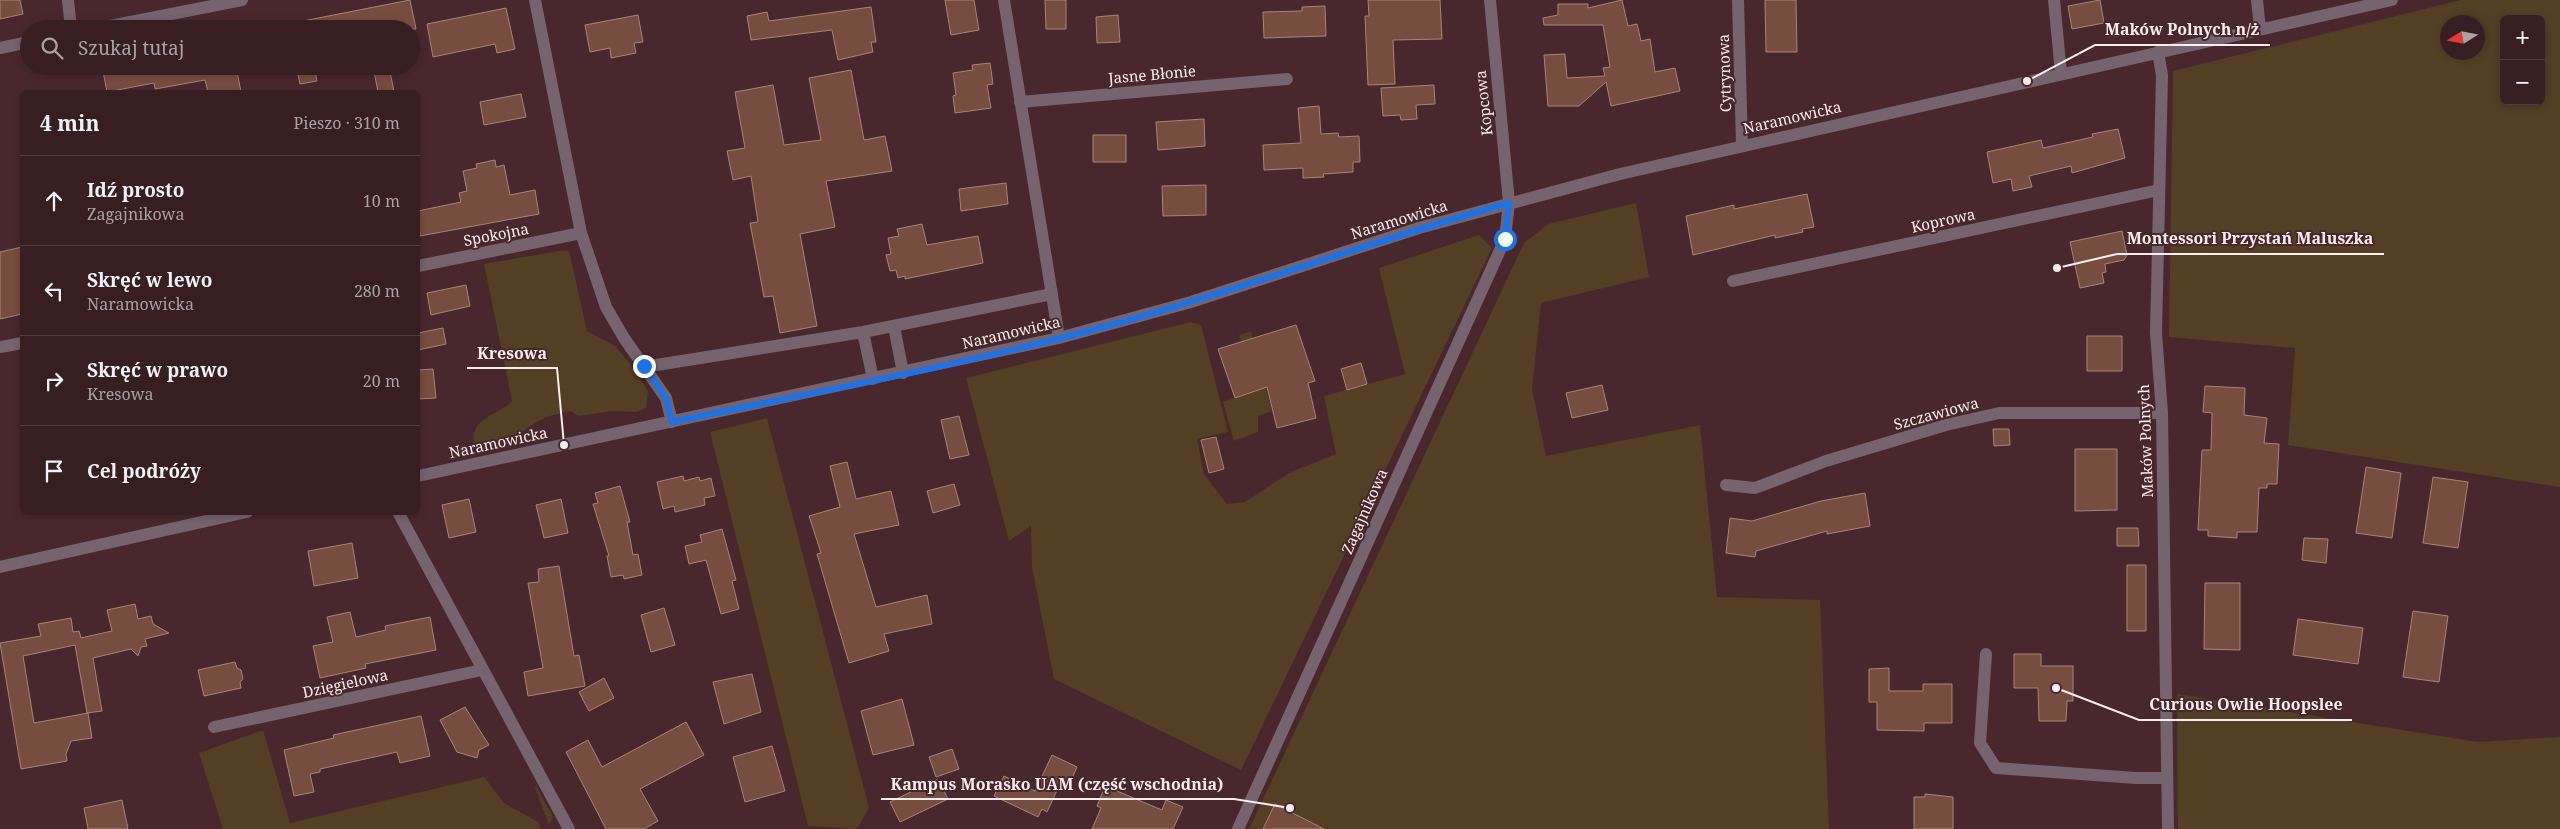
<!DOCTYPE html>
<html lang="pl">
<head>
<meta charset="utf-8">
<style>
	body { margin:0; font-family:"Noto Serif",serif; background:#412b2e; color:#f1f3f6 }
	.controls { position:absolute; right:15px; top:15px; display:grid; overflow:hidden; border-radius:8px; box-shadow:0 2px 8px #0003 }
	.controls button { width:45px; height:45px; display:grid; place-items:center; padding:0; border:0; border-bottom:1px solid #503c3f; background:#361e21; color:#f1f3f6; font:25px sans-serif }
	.compass { position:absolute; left:2440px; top:15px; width:45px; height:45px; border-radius:50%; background:#361e21; box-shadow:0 2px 8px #0003; rotate:259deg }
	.stop { position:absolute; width:15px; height:15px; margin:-11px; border:4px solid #1a73e8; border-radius:50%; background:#fff }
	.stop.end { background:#1a73e8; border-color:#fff; box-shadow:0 1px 5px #0008 }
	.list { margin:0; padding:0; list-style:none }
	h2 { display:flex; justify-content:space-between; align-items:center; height:65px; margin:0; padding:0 20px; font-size:21px }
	h2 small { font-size:16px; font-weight:400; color:#aaa2a5 }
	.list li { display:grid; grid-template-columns:32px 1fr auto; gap:15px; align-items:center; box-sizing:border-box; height:90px; padding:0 20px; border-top:1px solid #503c3f }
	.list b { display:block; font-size:19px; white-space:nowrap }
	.list p { margin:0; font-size:16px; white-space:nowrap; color:#aaa2a5 }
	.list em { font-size:16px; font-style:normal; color:#aaa2a5 }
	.icon { flex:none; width:28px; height:28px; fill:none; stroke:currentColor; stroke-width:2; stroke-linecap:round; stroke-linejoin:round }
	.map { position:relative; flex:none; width:2560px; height:829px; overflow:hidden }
	.search { position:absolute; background:#361e21; box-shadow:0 2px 8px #0003; left:20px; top:20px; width:400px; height:55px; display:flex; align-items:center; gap:12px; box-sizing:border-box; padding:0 18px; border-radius:28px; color:#aaa2a5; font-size:19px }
	.panel { position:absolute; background:#361e21; box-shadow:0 2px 8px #0003; left:20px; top:90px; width:400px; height:425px; border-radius:8px }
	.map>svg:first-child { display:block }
	.green { fill:#543e24; fill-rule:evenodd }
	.building { fill:#764e3f; stroke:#a88477 }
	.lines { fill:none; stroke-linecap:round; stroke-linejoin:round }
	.minor { stroke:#75636d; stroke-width:12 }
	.route { stroke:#1a73e8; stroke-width:6 }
	.labels { text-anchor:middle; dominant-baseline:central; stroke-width:4; stroke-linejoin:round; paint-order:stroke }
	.street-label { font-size:15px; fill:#feecee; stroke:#48282c }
	.leader { fill:none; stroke:#feecee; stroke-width:2 }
	.callout-dot { fill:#feecee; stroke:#48282c; stroke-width:2 }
	.callout-label { font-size:16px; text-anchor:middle; font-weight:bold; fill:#feecee; stroke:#48282c; stroke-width:4; stroke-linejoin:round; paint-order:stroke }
</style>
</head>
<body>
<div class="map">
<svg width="2560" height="829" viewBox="0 0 2560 829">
	<rect width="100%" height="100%" fill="#48282c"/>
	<path class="green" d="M2461,0H2560V487L2288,445L2295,348L2169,337L2173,71ZM2504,19H2541V101H2504ZM2448,22H2478V52H2448Z
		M1636,203L1649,277L1541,303L1532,389L1546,456L1700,425L1717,597L1820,600L1829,829H1324L1275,805L1263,829H1249L1524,243L1548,224Z
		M1479,235L1492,248L1241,770L1054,679L1032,567L1031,526L1009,541L966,378L1191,322L1201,325L1228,432L1197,439L1204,474L1227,504L1245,502L1289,473L1336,454L1324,396L1405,374L1379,268Z
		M559,251H569L587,331L615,346L632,366L648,391L646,408L637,412L612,411L578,416L571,411C563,413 555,414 547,417C524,427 502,451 475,444C467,419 499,415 512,401L484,264Z
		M1251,331L1272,411L1258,416V432L1234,441L1223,402L1256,391L1239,335Z
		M767,418L869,808L857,829L808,826L710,432Z
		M2177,694L2478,742L2560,737V829H2178Z
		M263,730L290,823L484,777L504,803L538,822L541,829H223L199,753Z
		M536,786L553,817L549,825L535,788Z"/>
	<path class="building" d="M0,0H20L23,14L0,19Z
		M410,0L416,29H304L303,21Z
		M945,0H974L979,30L951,35Z
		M1045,0H1066V29H1046Z
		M1368,0H1440L1442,39L1393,40L1395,84L1368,85L1365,16H1369Z
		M1622,0L1628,26L1637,24L1641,41L1650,39L1655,72L1675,68L1680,91L1611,106L1606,82L1579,106H1548L1544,55L1565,54L1567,78L1605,76L1603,68L1610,67L1603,25H1544L1543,18L1558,15V4H1588V8Z
		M1765,0H1796L1797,52H1766Z
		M2100,0L2104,23L2072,29L2068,6Z
		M1325,6L1326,36L1264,38L1263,12L1302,11V7Z
		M871,7L876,42H871L873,52L838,60L832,30L751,40L747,16L767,12L769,21Z
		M506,8L515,49L497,53L495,44L433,57L427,24Z
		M638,15L643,42L634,43L636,53L611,58L610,48L590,52L585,25Z
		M1118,15L1120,42L1097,43L1096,17Z
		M990,63L993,84L987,85L991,108L955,113L953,96L956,95L953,73L973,70L972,65Z
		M102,66H236L241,92H208L205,80L155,89L154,83L107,92Z
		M296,66H314L317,81L300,84Z
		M373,66H389L394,92H378Z
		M851,70L864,140L885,136L892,171L826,181L835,227L800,234L817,326L780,333L773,296L764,297L750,223L758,222L751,176L733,180L727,151L745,148L735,92L773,85L784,145L821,140L809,78Z
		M1434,85L1435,104L1416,105L1417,119L1401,120L1400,115L1383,116L1381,88Z
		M521,94L526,117L484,125L480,102Z
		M1319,106L1321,134L1338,133L1339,137L1359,136L1360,162H1353V172L1323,174L1324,177L1303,178V168L1264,170L1263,145L1301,143L1298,108Z
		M1204,119L1205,146L1158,150L1156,122Z
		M2118,129L2125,158L2072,173L2071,166L2029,176L2032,187L2013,191L2011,179L1993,183L1987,152L2041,140L2043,148L2093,137L2092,134Z
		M1093,135H1126V162H1093Z
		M495,160L496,167L504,165L510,195L535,190L539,214L420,236L418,211L461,202L459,193L467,191L463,171L477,168L476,164Z
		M1006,183L1008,204L961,211L959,189Z
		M1206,185V215L1163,216L1162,186Z
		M1807,194L1814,227L1802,229L1803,232L1775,238V235L1693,255L1686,216L1734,205V209Z
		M922,224L927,245L978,236L983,263L905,279V276L898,278L896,270L890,271L886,255L891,254L888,238L899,236L897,229Z
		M2122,231L2127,255L2124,260L2105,264L2106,272L2102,273L2104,283L2080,288L2070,242Z
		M22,247V314L0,319V252Z
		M466,285L470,306L431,315L427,293Z
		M1296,325L1315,381L1308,383L1316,418L1277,428L1267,387L1235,398L1218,349Z
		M443,328L446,344L418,350V333Z
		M2087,336H2122V371H2087Z
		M1361,363L1367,384L1347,390L1341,369Z
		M433,369L436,398L418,399V370Z
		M1602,385L1608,410L1572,418L1566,393Z
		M2205,386L2245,388L2244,415L2267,418L2264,443L2279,444L2277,484H2267V488H2259L2257,532H2237V538L2208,536V530H2198L2202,450H2211L2212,413L2203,412Z
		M959,416L969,455L950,459L941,420Z
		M1993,429H2009L2010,445L1994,446Z
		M1216,437L1224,469L1209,473L1201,440Z
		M2075,449H2117V510L2075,511Z
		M847,462L856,499L891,491L899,525L854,534L876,607L927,595L932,624L884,634L889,651L849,663L817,554L821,553L809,516L840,507L830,466Z
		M2366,467L2401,473L2392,538L2356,533Z
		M683,476L684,481L699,477L700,481L711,478L715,496L704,498L705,505L675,512L674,506L663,509L657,482Z
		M2433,477L2468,482L2458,548L2423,543Z
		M954,484L960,505L933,513L927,491Z
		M620,486L630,522H627L633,555L638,554L642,575L624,579L623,575L611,577L607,556H609L593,504L598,503L595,493Z
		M1865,493L1870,526L1827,534V531L1756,551L1755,557L1726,553L1730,518L1752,521L1821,501Z
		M469,499L476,532L449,538L442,505Z
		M561,499L568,533L544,538L536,505Z
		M2117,528H2138L2139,546H2117Z
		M722,529L736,580L732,581L739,609L721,614L706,560L689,564L685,546L702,542L700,535Z
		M2304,538L2328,539L2326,563L2302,560Z
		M352,543L358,578L314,586L308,551Z
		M2127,565H2146V631H2127Z
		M559,566L574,656L579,655L585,686L528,696L524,672L543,668L528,583L539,582L538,569Z
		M2205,583H2240V650L2204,649Z
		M135,604L138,619L151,616L153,624L169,633L145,639L147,646L141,647L138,656L131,649L93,658L102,711L87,713L75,645L23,656L34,723L88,713L92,738L71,741L66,754L67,761L21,769L0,643L41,636L38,624L71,618L73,632L79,631L81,638L112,631L107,610Z
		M664,608L675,645L651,652L641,615Z
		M2413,611L2448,616L2439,682L2403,677Z
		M350,612L356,637L386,630L385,626L430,617L436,650L365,664L366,668L320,678L313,646L333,642L327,617Z
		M2298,619L2363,628L2358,664L2293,655Z
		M2014,654H2041V666H2073V701H2067L2066,721H2039L2038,688H2014Z
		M235,662L237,668L241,670L243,679L240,682L241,688L204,696L198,670Z
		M1889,668V691H1923V684H1952V723H1924V731L1877,730V702H1869V669Z
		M752,674L761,712L724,724L713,682Z
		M604,678L614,698L589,711L579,692Z
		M902,699L914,745L873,755L861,711Z
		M465,707L489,745L479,750L477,758L457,752L440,720Z
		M421,716L430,756L400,763L397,752L320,769V772L310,774L314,792L294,796L284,750L334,738L333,735Z
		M686,722L704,755L640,789L658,821L644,829H606L566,752L588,740L602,767Z
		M772,746L785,791L745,802L733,757Z
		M952,749L959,769L936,777L929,757Z
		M1052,755L1077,767L1068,788L1060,784L1047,812L1042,809L1038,817L994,796L1004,776L1035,791Z
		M938,779L948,799L900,822L890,802Z
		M1105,786L1162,810L1166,800L1183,807L1173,829H1092L1101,808L1097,806Z
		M1925,794L1953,797V829H1914V797H1925Z
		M122,800L128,829H88L84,808Z
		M1275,804L1324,829H1263Z"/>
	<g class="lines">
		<path class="minor" d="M68,0L71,29
			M535,0L581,233L606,307L624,338L666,398L672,422
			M1004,0L1059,338
			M1738,0L1742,145
			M2054,0L2061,73
			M2257,0L2260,29
			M95,29L242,0
			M0,48L29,42
			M2158,52L2162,75L2156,333L2162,413L2168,829
			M1020,102L1287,79
			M418,266L581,233
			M1733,281L2159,190
			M894,326L903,373
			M863,332L873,379
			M0,347L22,343
			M644,367L863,332L1052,294
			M418,476L1059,338L1191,302L1419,228L1620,174L2392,0
			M1726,485L1755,488L1826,461L1946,425L1999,413H2162
			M398,512L569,829
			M0,567L247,512
			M1986,654L1980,743L1996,768L2136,778H2167
			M214,727L482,670
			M1238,829L1505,239L1509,203L1490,0"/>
	</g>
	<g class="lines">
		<path class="route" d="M644,366L666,398L672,422C821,391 972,363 1118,323C1250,287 1378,239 1509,203L1505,239"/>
	</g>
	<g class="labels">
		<g class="street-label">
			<text transform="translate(1724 73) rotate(-92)">Cytrynowa</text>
			<text transform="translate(1152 74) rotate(-5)">Jasne Błonie</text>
			<text transform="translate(1483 103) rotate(-96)">Kopcowa</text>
			<text transform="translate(1792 117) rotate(-13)">Naramowicka</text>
			<text transform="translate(1399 219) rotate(-17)">Naramowicka</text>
			<text transform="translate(1943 220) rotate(-12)">Koprowa</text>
			<text transform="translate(496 234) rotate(-11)">Spokojna</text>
			<text transform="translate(1011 332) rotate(-13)">Naramowicka</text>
			<text transform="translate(1936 413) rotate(-15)">Szczawiowa</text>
			<text transform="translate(2145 441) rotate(-92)">Maków Polnych</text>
			<text transform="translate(498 442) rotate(-12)">Naramowicka</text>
			<text transform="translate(1364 511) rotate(-66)">Zagajnikowa</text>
			<text transform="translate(345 683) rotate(-12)">Dzięgielowa</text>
		</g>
	</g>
	<path class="leader" d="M2027 81L2095 45H2270M2057 268L2117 254H2384M564 445L557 368H467M2056 688L2139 720H2352M1290 808L1234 799H881"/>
	<g class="callout-dot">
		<circle cx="2027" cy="81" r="5"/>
		<circle cx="2057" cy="268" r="5"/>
		<circle cx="564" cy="445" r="5"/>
		<circle cx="2056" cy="688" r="5"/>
		<circle cx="1290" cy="808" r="5"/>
	</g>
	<g class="callout-label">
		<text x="2182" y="35">Maków Polnych n/ż</text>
		<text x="2250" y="244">Montessori Przystań Maluszka</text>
		<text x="512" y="359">Kresowa</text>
		<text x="2246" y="710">Curious Owlie Hoopslee</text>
		<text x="1057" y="790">Kampus Morasko UAM (część wschodnia)</text>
	</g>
</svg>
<div class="controls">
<button>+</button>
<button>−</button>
</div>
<svg class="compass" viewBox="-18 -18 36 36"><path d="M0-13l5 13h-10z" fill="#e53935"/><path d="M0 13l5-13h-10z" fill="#aaa2a5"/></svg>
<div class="stop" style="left:1505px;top:239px"></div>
<div class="stop end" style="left:644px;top:366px"></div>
<div class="search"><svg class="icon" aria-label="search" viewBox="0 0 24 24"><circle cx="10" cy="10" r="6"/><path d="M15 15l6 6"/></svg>Szukaj tutaj</div>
<section class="panel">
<h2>4 min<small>Pieszo · 310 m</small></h2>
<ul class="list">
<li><svg class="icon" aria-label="ahead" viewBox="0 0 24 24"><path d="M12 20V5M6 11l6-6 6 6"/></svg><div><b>Idź prosto</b><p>Zagajnikowa</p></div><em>10 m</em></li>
<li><svg class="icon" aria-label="left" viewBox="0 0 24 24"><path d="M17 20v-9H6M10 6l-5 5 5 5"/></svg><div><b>Skręć w lewo</b><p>Naramowicka</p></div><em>280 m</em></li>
<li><svg class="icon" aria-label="right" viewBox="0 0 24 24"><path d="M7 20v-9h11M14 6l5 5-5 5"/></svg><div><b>Skręć w prawo</b><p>Kresowa</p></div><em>20 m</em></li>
<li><svg class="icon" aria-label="arrive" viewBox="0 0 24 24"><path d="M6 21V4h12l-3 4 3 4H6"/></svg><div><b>Cel podróży</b></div></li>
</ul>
</section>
</div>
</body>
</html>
